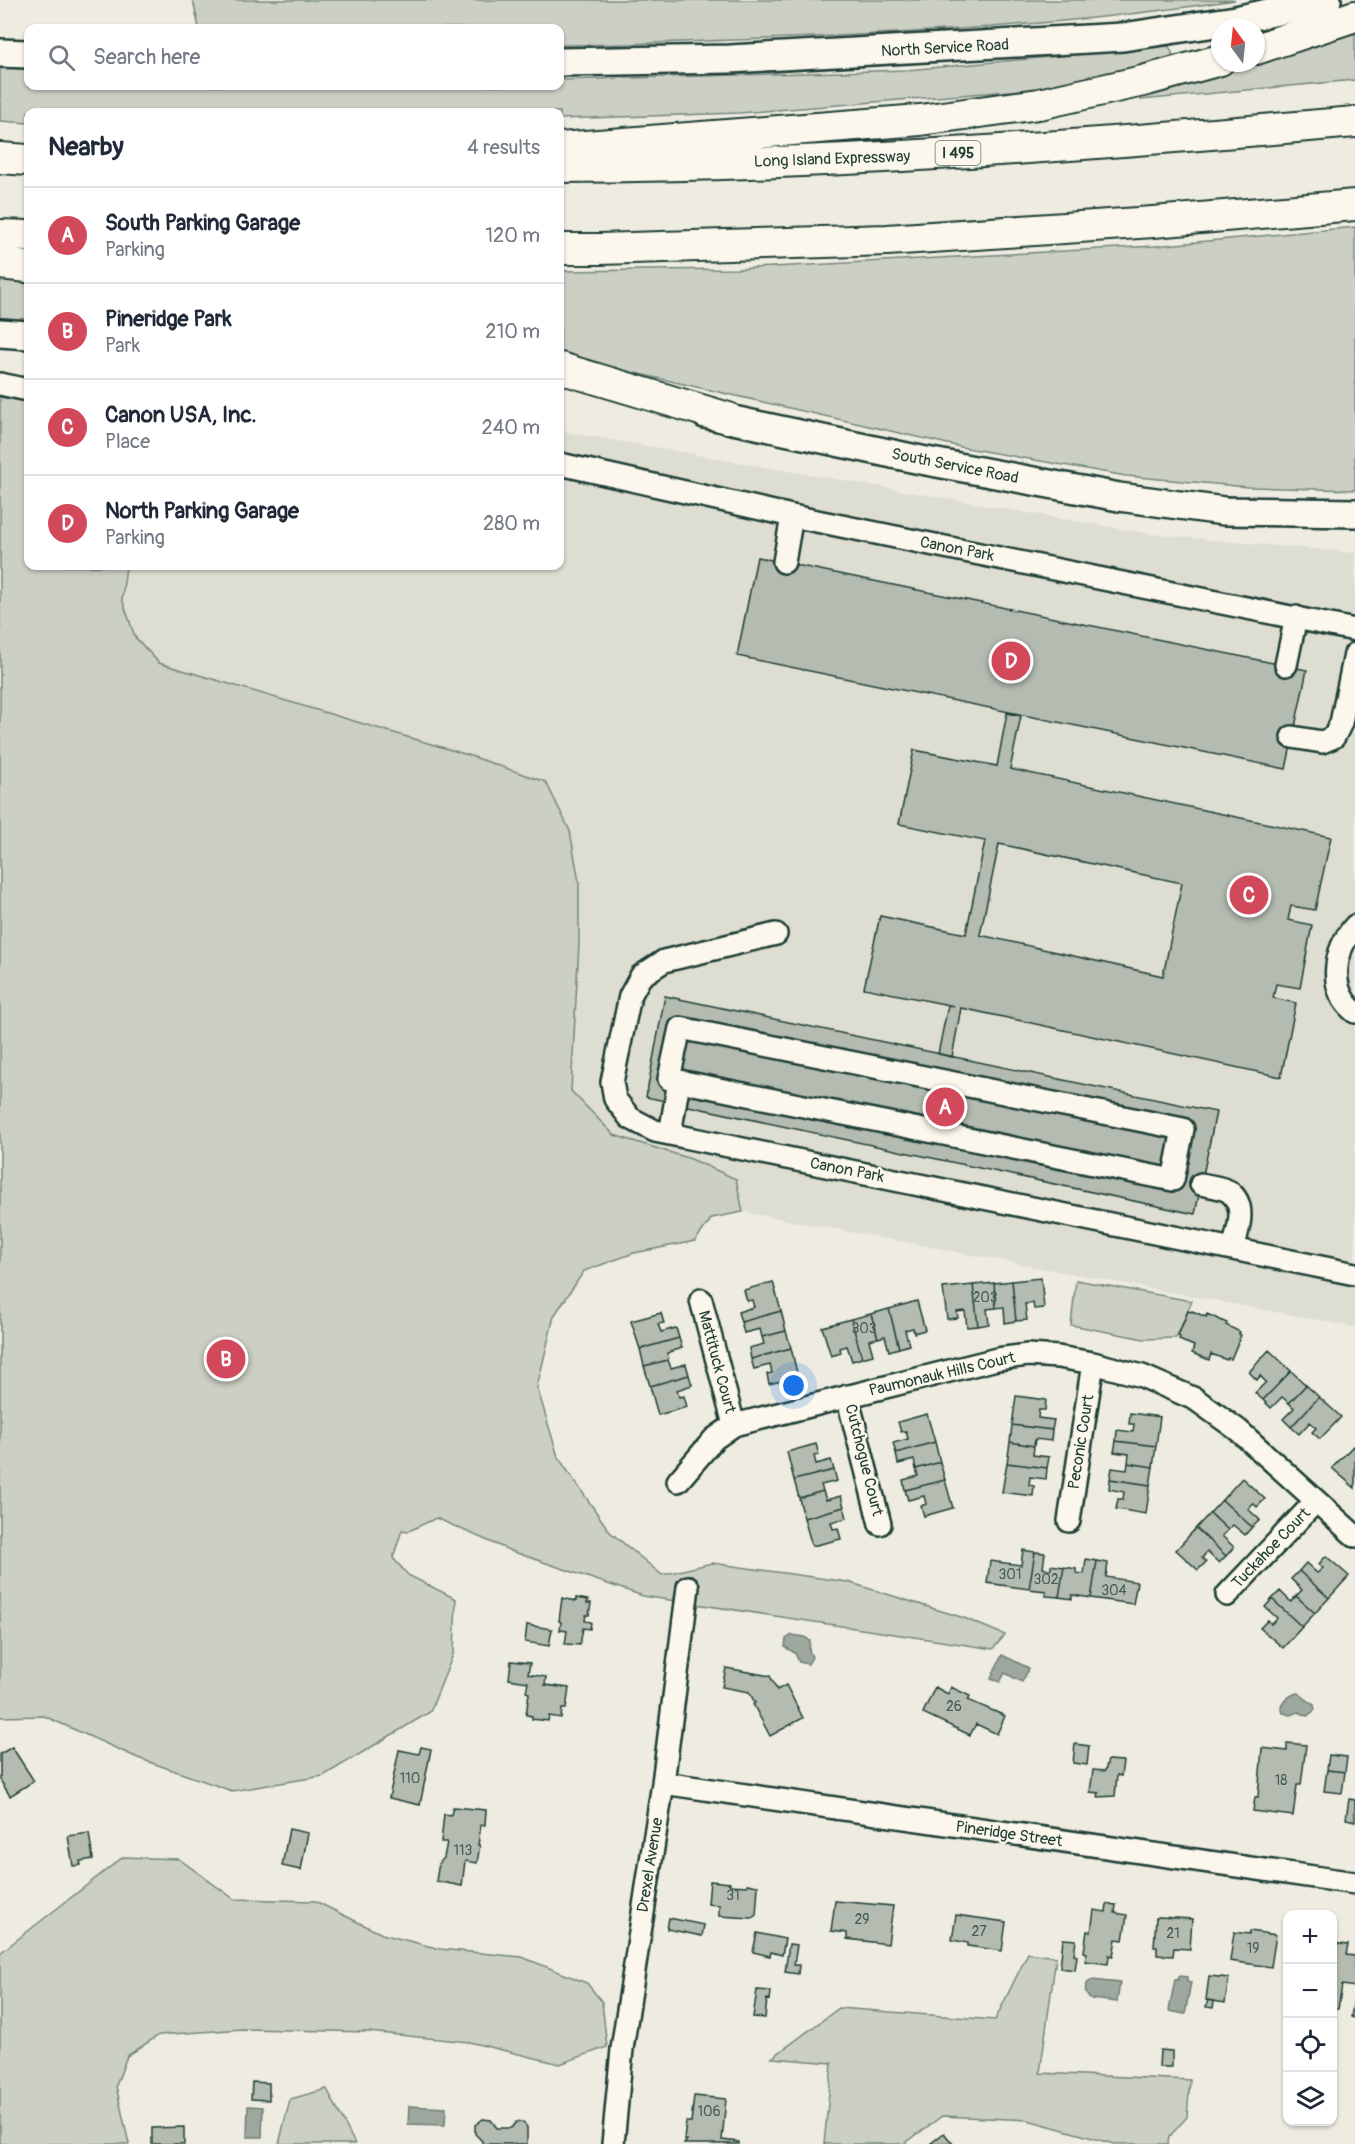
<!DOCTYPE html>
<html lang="en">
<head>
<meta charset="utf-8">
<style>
	body { margin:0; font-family:Pangolin,sans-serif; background:#f6f6f7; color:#1f2937 }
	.controls { position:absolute; right:18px; bottom:18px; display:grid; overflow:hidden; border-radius:12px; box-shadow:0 2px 4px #0004 }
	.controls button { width:54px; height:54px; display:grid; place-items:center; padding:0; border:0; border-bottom:2px solid #e0e1e3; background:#fff; color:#1f2937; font:30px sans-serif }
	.compass { position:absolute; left:1211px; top:18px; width:54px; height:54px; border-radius:50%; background:#fff; box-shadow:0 2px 4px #0004; rotate:345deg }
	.you { position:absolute; left:794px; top:1386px; width:21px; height:21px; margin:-15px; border:4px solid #fff; border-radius:50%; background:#1a73e8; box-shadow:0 0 0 9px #1a73e833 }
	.badge { display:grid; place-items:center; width:39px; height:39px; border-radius:50%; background:#d1495b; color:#fff; font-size:20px; font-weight:700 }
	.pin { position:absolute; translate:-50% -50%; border:3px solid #fff; box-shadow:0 2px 6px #0006 }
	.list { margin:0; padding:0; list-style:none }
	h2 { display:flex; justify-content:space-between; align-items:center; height:78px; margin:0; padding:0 24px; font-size:26px }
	h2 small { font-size:20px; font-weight:400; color:#747a83 }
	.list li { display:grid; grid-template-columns:39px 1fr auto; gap:18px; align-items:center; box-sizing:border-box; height:96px; padding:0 24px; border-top:2px solid #e0e1e3 }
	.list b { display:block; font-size:22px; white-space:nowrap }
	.list p { margin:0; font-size:20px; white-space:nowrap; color:#747a83 }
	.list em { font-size:20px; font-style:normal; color:#747a83 }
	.icon { flex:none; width:33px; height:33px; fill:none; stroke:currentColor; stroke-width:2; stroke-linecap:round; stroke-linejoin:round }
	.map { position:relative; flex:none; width:1355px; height:2144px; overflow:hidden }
	.search { position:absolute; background:#fff; box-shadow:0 2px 4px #0004; left:24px; top:24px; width:540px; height:66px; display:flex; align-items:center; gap:15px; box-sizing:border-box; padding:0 21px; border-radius:12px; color:#747a83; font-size:22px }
	.panel { position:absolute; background:#fff; box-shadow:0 2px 4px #0004; left:24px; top:108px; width:540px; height:462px; border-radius:12px }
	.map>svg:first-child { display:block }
	.built { fill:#ddddd2 }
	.green { fill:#cbcfc4; stroke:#75867c; stroke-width:1.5 }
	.water { fill:#9fa89f; stroke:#6c7d74; stroke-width:1.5 }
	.building { fill:#b4bbb0; stroke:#1f3d34; stroke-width:1.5; fill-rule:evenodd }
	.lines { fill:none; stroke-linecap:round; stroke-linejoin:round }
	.minor-casing { stroke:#1f3d34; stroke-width:26 }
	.major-casing { stroke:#1f3d34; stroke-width:32 }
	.highway-casing { stroke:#1f3d34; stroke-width:34 }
	.minor { stroke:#fbf7ec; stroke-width:21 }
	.major { stroke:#fbf7ec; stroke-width:27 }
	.highway { stroke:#fbf7ec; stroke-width:30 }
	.labels { text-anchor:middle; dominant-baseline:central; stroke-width:5; stroke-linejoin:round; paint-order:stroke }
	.number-label { font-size:14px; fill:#445c53 }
	.shield { fill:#fbf7ec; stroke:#61756b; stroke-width:1.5 }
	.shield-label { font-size:15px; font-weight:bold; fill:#1f3d34 }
	.street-label { font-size:16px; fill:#1f3d34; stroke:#fbf7ec }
</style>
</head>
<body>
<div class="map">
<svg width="1355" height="2144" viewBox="0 0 1355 2144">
	<rect width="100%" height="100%" fill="#eeece1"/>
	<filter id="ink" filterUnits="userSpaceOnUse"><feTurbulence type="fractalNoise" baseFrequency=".0167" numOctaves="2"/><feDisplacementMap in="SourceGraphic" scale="12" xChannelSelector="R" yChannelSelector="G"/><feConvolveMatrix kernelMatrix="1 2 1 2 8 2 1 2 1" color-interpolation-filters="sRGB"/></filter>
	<g filter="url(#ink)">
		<path class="built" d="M560,431L1150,534L1355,553V1327L379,1143L28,566H560Z"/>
		<path class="green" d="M193,0H1235C1079,24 923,33 764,39C696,41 628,45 560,45V28H199Z
			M1355,24V80L1141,100V93L1234,63H1256Z
			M1169,46L1173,55L1157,63L1035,89L739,113L560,119V112H28V123L0,121V67L28,69V86H560V80L907,70Z
			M1355,227V490L1248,487L1126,476L961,447L560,356V271L736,269L1155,246Z
			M0,279L28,284V320L0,318Z
			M0,397L28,402V566H126L122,599L135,637L159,663L468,755L546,782L570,831L579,882V943L571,1091L614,1135L691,1159L736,1179L743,1212L712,1218L695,1241L634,1253L584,1271L554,1316L537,1387L558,1457L610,1532L662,1575L712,1563L848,1582L964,1618L1005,1635L993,1649L643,1596L511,1551L436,1518L409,1531L402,1530L393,1558L408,1575L456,1599L454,1652L430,1712L323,1776L232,1791L138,1758L44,1716L0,1717Z
			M1076,1280L1192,1301L1176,1338L1144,1339L1071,1325Z
			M123,1857L179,1859L234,1899L315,1901L382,1934L440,1949L522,1957L587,1983L602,2002L607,2047L560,2064L469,2042L368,2032L243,2029L159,2035L127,2056L116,2086L129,2144H0V1953Z
			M1028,1953L1056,1957L1040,2073L1190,2080L1187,2117L1169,2137L1168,2144H1114L1028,2120L942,2116L904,2144H824L832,2063L772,2058L839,2008L995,2020Z
			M327,2089L355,2144H279L290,2099Z"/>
		<path class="water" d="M792,1635L805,1637L810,1641L809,1650L812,1657L808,1664L799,1662L795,1653L785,1647L786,1639Z
			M1002,1655L1029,1668L1022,1682L1005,1673L1000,1682L991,1678Z
			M1298,1693L1314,1705L1315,1710L1307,1716L1299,1712L1290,1715L1283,1713L1281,1707C1283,1701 1291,1694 1298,1693Z
			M1179,1976L1187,1977V1981L1191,1982L1185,2014L1169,2011L1175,1979L1178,1980Z
			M1092,1980L1120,1983L1117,2002L1091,1999C1084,1993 1083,1984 1092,1980Z
			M248,2106L263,2107L262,2137H247Z
			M409,2106L446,2108L445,2125L408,2124Z"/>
		<path class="building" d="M757,557L1307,670L1286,769L737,656Z
			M1007,713L1021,716L1010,769L1331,837L1315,910L1291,906L1288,920L1312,925L1300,988L1276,984L1273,998L1296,1003L1281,1077L961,1008L952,1057L938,1054L948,1005L954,1006L864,988L880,916L966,934L985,841L899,824L914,750L997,766ZM999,844L1182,883L1163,976L980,935Z
			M665,996L1216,1112L1195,1214L646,1097Z
			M1041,1278L1044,1308L1034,1309L1033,1303L1025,1304L1027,1320L1016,1321L1012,1281Z
			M1012,1281L1016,1321L1005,1323L1004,1307L996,1308L994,1283Z
			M773,1282L781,1311L741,1322L738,1312L754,1307L752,1300L747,1301L744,1290Z
			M994,1283L996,1308L987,1309L989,1324L978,1326L973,1285Z
			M973,1285L978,1326L967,1327L965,1311L957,1312L958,1318L947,1319L943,1288Z
			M917,1301L925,1330L914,1333L913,1328L905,1330L909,1345L899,1348L889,1309Z
			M889,1309L899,1348L889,1351L885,1336L878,1338L871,1314Z
			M781,1311L786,1331L762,1337L760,1329L744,1333L741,1322Z
			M1188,1311L1191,1312L1192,1311L1206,1317L1207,1314L1227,1323L1226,1325L1240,1332L1239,1334L1241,1335L1231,1359L1228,1358L1227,1360L1211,1354L1209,1360L1192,1353L1194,1346L1179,1340L1180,1337L1178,1336Z
			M661,1313L664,1323L658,1324L661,1332L676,1328L679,1338L640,1349L631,1321Z
			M871,1314L878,1338L869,1340L873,1355L862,1358L851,1319Z
			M851,1319L862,1358L852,1361L847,1346L840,1348L841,1353L831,1356L822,1327Z
			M786,1331L791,1348L751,1359L749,1348L764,1344L762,1337Z
			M679,1338L682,1348L667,1353L668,1360L644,1366L640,1349Z
			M791,1348L798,1377L769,1384L767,1374L772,1373L770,1365L754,1369L751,1359Z
			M1269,1350L1291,1371L1263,1400L1255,1393L1266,1382L1260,1376L1257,1380L1249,1372Z
			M668,1360L671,1368L686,1364L689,1375L650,1386L644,1366Z
			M1291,1371L1306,1385L1289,1403L1282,1397L1271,1408L1263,1400Z
			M689,1375L692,1385L677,1390L679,1397L684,1396L687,1407L658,1415L650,1386Z
			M1306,1385L1319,1397L1291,1427L1283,1419L1294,1408L1289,1403Z
			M1016,1396L1046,1400L1045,1410H1039L1038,1418L1054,1420L1052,1430L1012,1425Z
			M1319,1397L1341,1417L1320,1439L1312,1432L1316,1428L1310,1422L1299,1434L1291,1427Z
			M1130,1413L1160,1417L1156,1446L1116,1441L1117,1430L1133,1432L1134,1424H1129Z
			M927,1414L935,1442L896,1453L893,1443L908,1439L906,1431L901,1432L898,1422Z
			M1012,1425L1052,1430L1051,1441L1035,1439L1034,1446L1010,1442Z
			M1116,1441L1156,1446L1153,1467L1128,1463L1129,1454L1114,1452Z
			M935,1442L940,1462L916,1469L914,1460L898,1464L896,1453Z
			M1010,1442L1034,1446L1033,1455L1049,1457L1047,1468L1007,1463Z
			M816,1444L819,1455L814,1456L816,1464L831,1460L834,1470L794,1480L787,1452Z
			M1353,1446L1355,1449V1488L1332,1468Z
			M940,1462L945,1480L905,1490L903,1480L918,1476L916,1469Z
			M1007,1463L1047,1468L1046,1479L1030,1477L1029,1485L1034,1486L1033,1496L1002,1492Z
			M1128,1463L1153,1467L1150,1485L1110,1479L1112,1468L1127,1470Z
			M834,1470L837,1481L821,1485L823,1491L799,1498L794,1480Z
			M1242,1478L1265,1499L1257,1507L1253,1503L1248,1509L1260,1520L1252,1527L1222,1500Z
			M1110,1479L1150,1485L1146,1514L1116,1509L1118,1499H1123L1124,1492L1109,1489Z
			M945,1480L953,1508L924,1516L921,1506L926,1504L924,1496L908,1500L905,1490Z
			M823,1491L826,1500L841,1496L844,1507L804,1518L799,1498Z
			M1222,1500L1252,1527L1245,1535L1233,1525L1228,1530L1210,1513Z
			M844,1507L847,1518L831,1522L833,1529L838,1528L841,1539L812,1546L804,1518Z
			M1210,1513L1228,1530L1222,1536L1234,1547L1226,1556L1196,1528Z
			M1196,1528L1226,1556L1219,1563L1207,1552L1202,1558L1206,1562L1198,1570L1176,1550Z
			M1023,1550L1035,1552L1029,1589L987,1583L990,1561L1021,1565Z
			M1035,1552L1045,1553L1043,1568L1051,1569V1565L1064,1567L1059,1597L1046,1596V1591L1029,1589Z
			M1326,1556L1349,1576L1329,1598L1299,1571L1306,1563L1317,1573L1323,1568L1319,1564Z
			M1086,1559L1097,1561L1091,1598L1072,1595V1599L1059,1597L1064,1567L1076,1569V1573L1084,1574Z
			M1097,1561L1108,1563L1106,1577L1137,1582L1133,1604L1091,1598Z
			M1299,1571L1329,1598L1315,1613L1296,1596L1302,1590L1291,1579Z
			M1280,1591L1291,1602L1296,1596L1315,1613L1302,1627L1272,1599Z
			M562,1598L576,1601V1598L588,1600L587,1603H591L589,1615H586L585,1621L591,1622L590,1629L583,1628L580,1645L565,1644L567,1631L560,1630L561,1622L559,1621Z
			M1272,1599L1302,1627L1283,1648L1260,1628L1268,1620L1271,1624L1277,1618L1265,1607Z
			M527,1625L552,1629L549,1646L525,1642Z
			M511,1661L530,1663L528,1674L546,1677L545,1685L569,1688L566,1709H562L561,1718L549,1716L548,1721L532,1719V1716L526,1715L529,1693L526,1692L528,1682L509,1679Z
			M726,1668L770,1676L777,1690L786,1685L803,1718L770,1736L753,1704L755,1703L749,1692L722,1687Z
			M935,1687L948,1694L951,1687L970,1696L968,1700L1005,1716L997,1734L976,1724L970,1735L923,1713Z
			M1287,1743L1306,1745L1301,1785H1297L1293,1816L1253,1811L1255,1797H1258L1262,1748L1287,1751Z
			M1075,1744L1089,1746L1087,1765L1073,1763Z
			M12,1747L34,1781L10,1796L0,1780V1754Z
			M421,1747L431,1749L420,1805L389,1798L399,1750L419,1754Z
			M1329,1755L1347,1757L1345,1772L1327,1770Z
			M1108,1760L1123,1761L1121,1776L1117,1775L1115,1796L1098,1797L1099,1793L1090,1792L1093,1770L1105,1771Z
			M1327,1770L1345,1772L1342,1793L1324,1791Z
			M1349,1799L1355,1800V1821L1346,1819Z
			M453,1807L486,1810L485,1825H481L478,1845H480L477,1863L465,1861L462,1886L436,1881L439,1863L444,1858L447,1842H441L444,1814L451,1815Z
			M289,1829L308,1833L301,1870L282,1866Z
			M89,1833L93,1859L80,1861L81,1865L73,1866L68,1836Z
			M710,1881L730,1883V1885L747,1886V1884L758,1886L756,1915L752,1918L719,1916V1905L708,1904Z
			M835,1901L893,1906L888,1944L847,1939V1933L831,1931Z
			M1107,1904L1116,1905L1115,1913L1127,1915L1123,1940L1116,1939L1113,1956L1109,1955L1108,1964L1085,1961L1087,1953L1084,1952L1087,1931L1091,1932L1094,1910L1106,1912Z
			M956,1915L1006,1922L1002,1951L968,1946V1943L952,1940Z
			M1159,1917L1192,1919L1190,1949L1174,1948L1173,1956L1157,1955V1947H1154L1156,1918Z
			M669,1918L704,1925L702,1936L667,1929Z
			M1250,1931L1276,1935L1271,1967L1230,1961L1234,1932L1249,1934Z
			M757,1933L785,1939L782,1955L771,1952L770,1956L753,1952Z
			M1063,1939L1076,1940L1074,1955L1077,1956L1075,1970L1060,1968Z
			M1332,1943L1348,1945L1346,1955L1355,1956V1987L1342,1985L1338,2009L1332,2008Z
			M789,1944L797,1945L794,1965H799L798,1974L785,1972Z
			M1209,1976L1229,1978L1225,2003L1206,2000Z
			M757,1990L771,1991L770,2000L767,1999L765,2018L753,2017Z
			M1355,1993V2018L1351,2017Z
			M1208,2000L1214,2001L1213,2008L1206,2007Z
			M1160,2050L1172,2051V2067H1159Z
			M252,2082L269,2083V2100L251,2099Z
			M694,2096L726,2099L722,2140L739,2142V2144H684L687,2140H684L686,2122H691Z
			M483,2119L491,2120L497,2128H511L516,2122H523L527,2127V2144H482V2141L475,2134V2125Z
			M184,2127V2144H152V2128Z
			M944,2133L953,2144H930Z"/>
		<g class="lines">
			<g class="minor-casing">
				<path id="minor" d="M0,384L28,390
					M560,464L792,516L1355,630
					M784,562L792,516
					M1286,665L1296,617
					M1292,737L1322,742L1334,737L1341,723L1355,654
					M1355,926C1334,950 1327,990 1355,1012
					M776,934L664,961L641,976L630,996L612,1082L615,1099L630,1118L655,1131L1355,1274
					M670,1134L679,1081L1173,1180L1183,1129L680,1028L669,1079L679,1081
					M1201,1184C1209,1186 1221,1187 1228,1191C1248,1204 1238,1231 1233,1248
					M701,1300L734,1425
					M847,1396L880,1524
					M678,1481L714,1439L734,1425L997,1359L1028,1355L1058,1357L1093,1363L1142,1376L1195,1399L1238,1430L1355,1536
					M1069,1521L1093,1363
					M1227,1595L1316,1501
					M663,1783L1355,1883
					M613,2144L622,2049L663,1783L688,1587"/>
			</g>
			<g class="major-casing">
				<path id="major" d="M0,53L28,54
					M560,62L730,59L1123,37L1236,20L1327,0
					M0,333L28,335
					M705,414L921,460L1119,497L1224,511L1355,513"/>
			</g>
			<g class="highway-casing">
				<path id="highway" d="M1256,49L1355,16
					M560,148L920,120L1039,104L1143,81L1220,60
					M0,158L28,160
					M560,167C825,166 1090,145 1355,122
					M0,235L28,236
					M560,249H599L887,240L1153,222L1355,205
					M0,264L28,267
					M560,368L728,418"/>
			</g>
			<use href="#minor" class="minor"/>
			<use href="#major" class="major"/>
			<use href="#highway" class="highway"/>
		</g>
	</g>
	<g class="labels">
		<g class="number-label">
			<text x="985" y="1297">203</text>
			<text x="864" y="1328">303</text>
			<text x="1010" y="1574">301</text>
			<text x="1046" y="1579">302</text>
			<text x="1114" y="1590">304</text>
			<text x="954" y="1706">26</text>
			<text x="410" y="1778">110</text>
			<text x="1281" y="1780">18</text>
			<text x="463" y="1850">113</text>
			<text x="733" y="1895">31</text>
			<text x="862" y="1919">29</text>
			<text x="979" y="1931">27</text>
			<text x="1173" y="1933">21</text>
			<text x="1253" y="1948">19</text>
			<text x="709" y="2111">106</text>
		</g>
		<rect class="shield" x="935.5" y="141" width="45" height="24" rx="4.5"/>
		<g class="shield-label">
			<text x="958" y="153">I 495</text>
		</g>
		<g class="street-label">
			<text transform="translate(945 48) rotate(-3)">North Service Road</text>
			<text transform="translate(832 159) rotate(-2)">Long Island Expressway</text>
			<text transform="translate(955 466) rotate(11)">South Service Road</text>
			<text transform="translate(957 549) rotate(11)">Canon Park</text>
			<text transform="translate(847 1170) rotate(11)">Canon Park</text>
			<text transform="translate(717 1362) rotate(75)">Mattituck Court</text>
			<text transform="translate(942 1374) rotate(-13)">Paumonauk Hills Court</text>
			<text transform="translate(1081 1442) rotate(-81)">Peconic Court</text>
			<text transform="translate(864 1460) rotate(76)">Cutchogue Court</text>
			<text transform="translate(1271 1548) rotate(-46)">Tuckahoe Court</text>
			<text transform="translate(1009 1834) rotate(8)">Pineridge Street</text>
			<text transform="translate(650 1865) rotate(-81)">Drexel Avenue</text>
		</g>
	</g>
</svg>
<div class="controls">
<button>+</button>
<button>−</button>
<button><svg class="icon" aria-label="locate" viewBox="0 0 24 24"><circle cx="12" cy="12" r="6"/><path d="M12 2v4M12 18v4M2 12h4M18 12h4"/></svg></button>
<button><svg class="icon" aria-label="layers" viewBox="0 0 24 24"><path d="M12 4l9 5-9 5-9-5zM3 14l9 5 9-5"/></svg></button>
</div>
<svg class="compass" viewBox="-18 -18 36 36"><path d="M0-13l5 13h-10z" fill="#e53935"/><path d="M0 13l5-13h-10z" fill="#747a83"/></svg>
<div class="you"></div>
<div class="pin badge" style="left:945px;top:1107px">A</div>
<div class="pin badge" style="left:226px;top:1359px">B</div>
<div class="pin badge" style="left:1249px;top:895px">C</div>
<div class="pin badge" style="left:1011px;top:661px">D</div>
<div class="search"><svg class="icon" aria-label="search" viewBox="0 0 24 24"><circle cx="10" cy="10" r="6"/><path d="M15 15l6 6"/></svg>Search here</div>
<section class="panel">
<h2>Nearby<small>4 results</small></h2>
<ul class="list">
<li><span class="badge">A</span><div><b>South Parking Garage</b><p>Parking</p></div><em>120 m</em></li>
<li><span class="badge">B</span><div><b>Pineridge Park</b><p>Park</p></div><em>210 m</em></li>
<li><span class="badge">C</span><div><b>Canon USA, Inc.</b><p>Place</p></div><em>240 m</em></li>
<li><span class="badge">D</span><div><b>North Parking Garage</b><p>Parking</p></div><em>280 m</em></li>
</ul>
</section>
</div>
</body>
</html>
